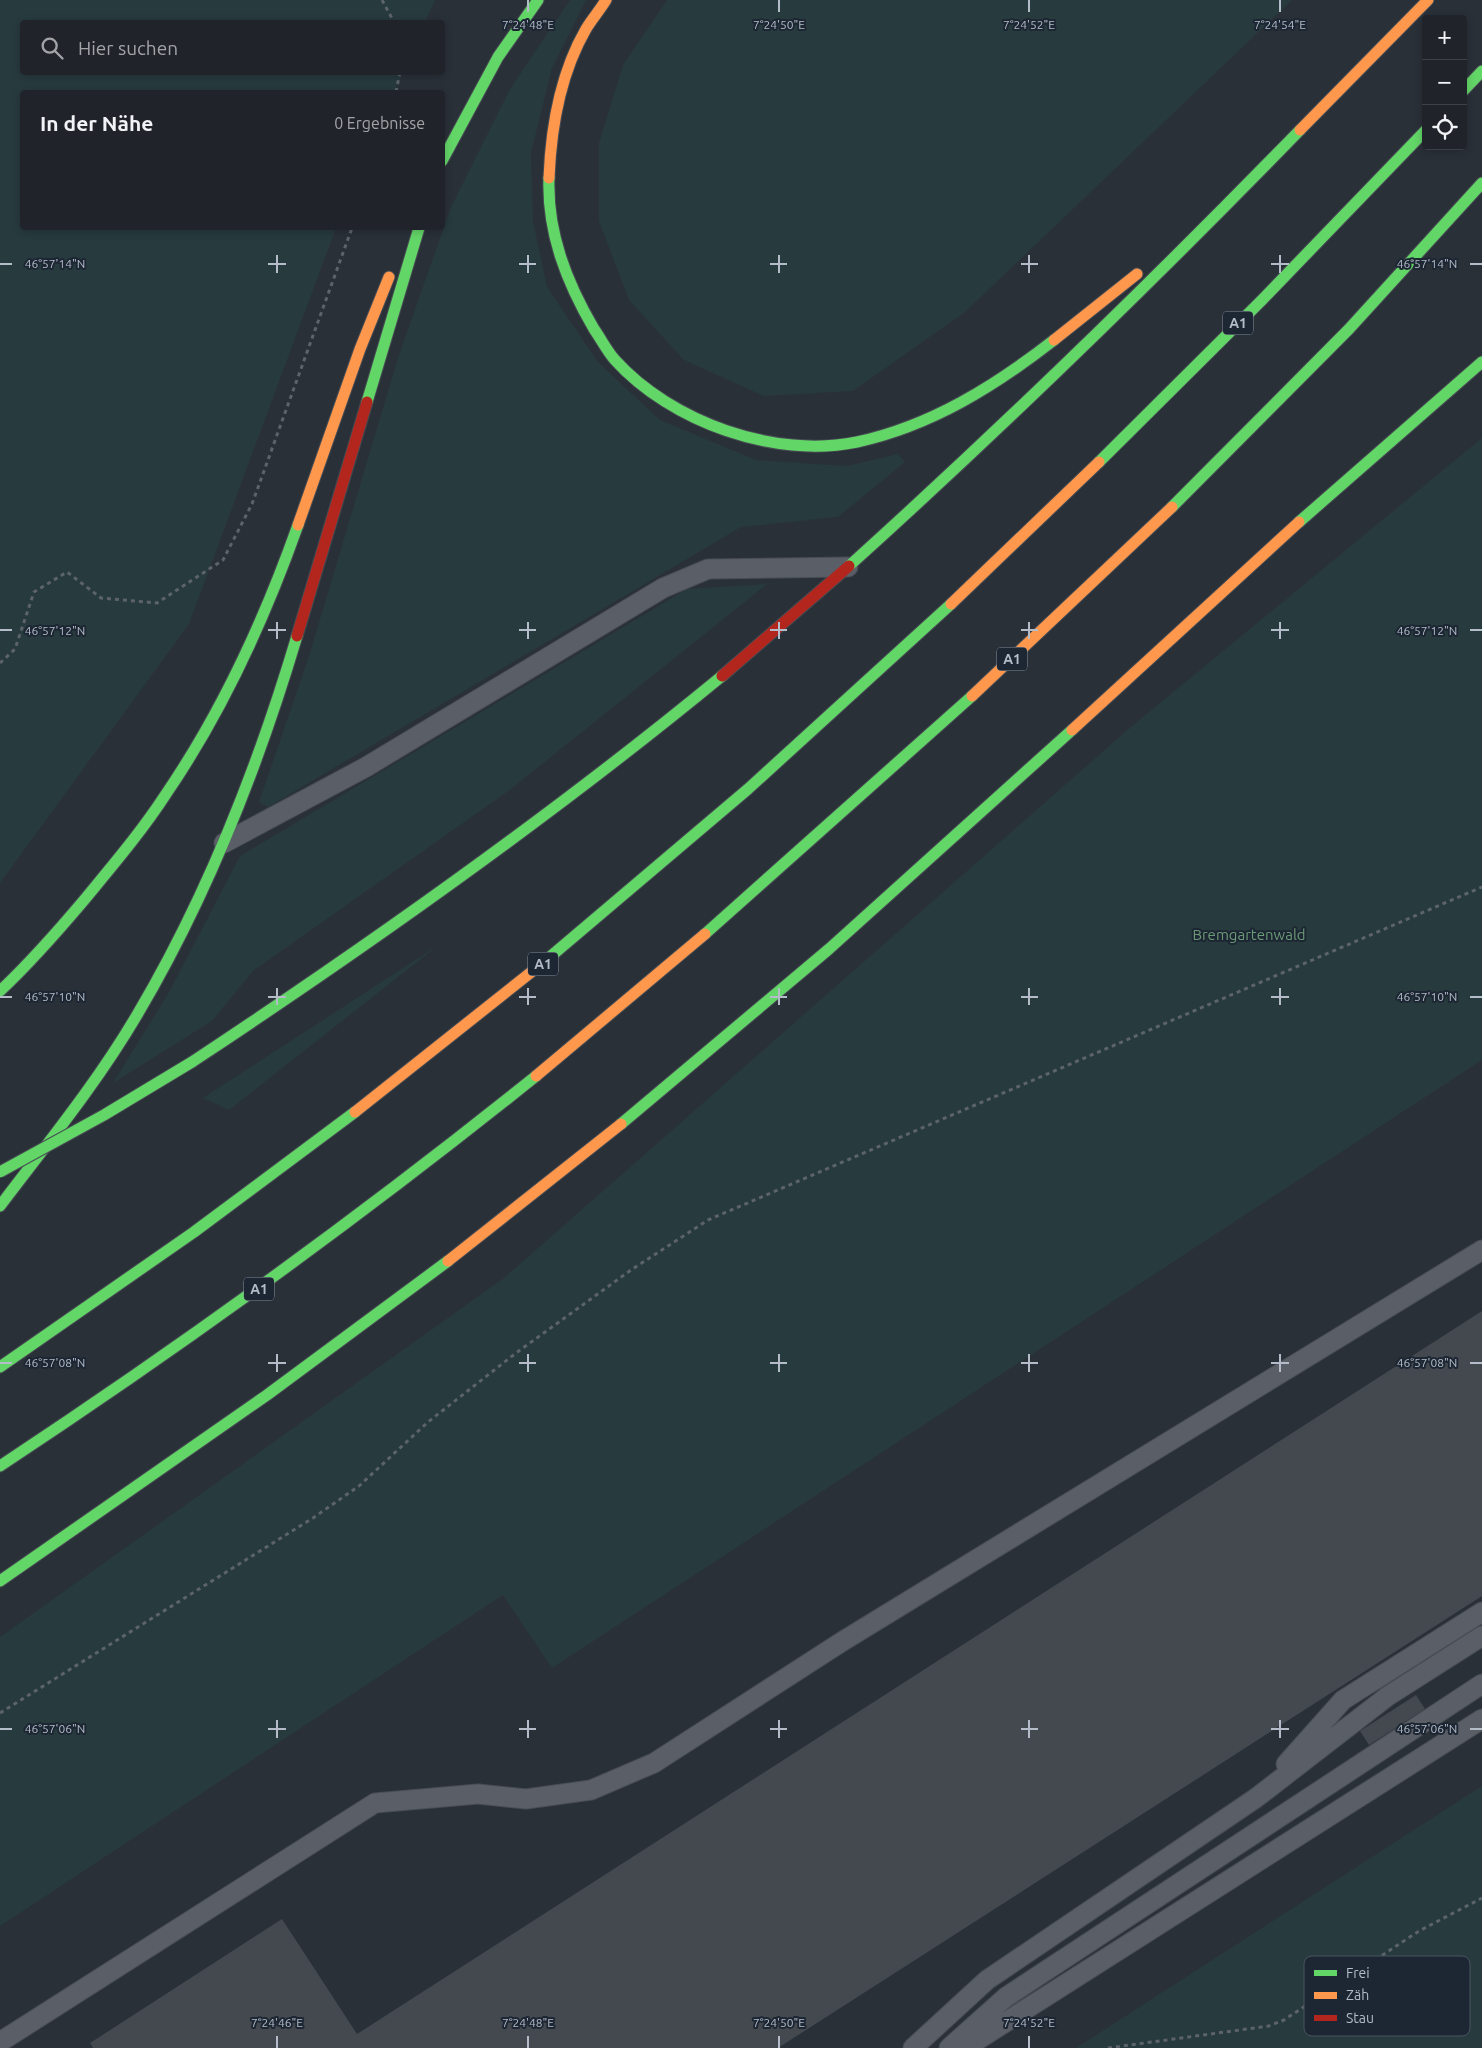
<!DOCTYPE html>
<html lang="de">
<head>
<meta charset="utf-8">
<style>
	body { margin:0; font-family:Ubuntu,sans-serif; background:#282c32; color:#f1f3f6 }
	.controls { position:absolute; right:15px; top:15px; display:grid; overflow:hidden; border-radius:5px; box-shadow:0 2px 8px #0003 }
	.controls button { width:45px; height:45px; display:grid; place-items:center; padding:0; border:0; border-bottom:1px solid #3d4147; background:#20242a; color:#f1f3f6; font:25px sans-serif }
	.list { margin:0; padding:0; list-style:none }
	h2 { display:flex; justify-content:space-between; align-items:center; height:65px; margin:0; padding:0 20px; font-size:21px }
	h2 small { font-size:16px; font-weight:400; color:#a2a4a8 }
	.icon { flex:none; width:28px; height:28px; fill:none; stroke:currentColor; stroke-width:2; stroke-linecap:round; stroke-linejoin:round }
	.map { position:relative; flex:none; width:1482px; height:2048px; overflow:hidden }
	.search { position:absolute; background:#20242a; box-shadow:0 2px 8px #0003; left:20px; top:20px; width:425px; height:55px; display:flex; align-items:center; gap:12px; box-sizing:border-box; padding:0 18px; border-radius:5px; color:#a2a4a8; font-size:19px }
	.panel { position:absolute; background:#20242a; box-shadow:0 2px 8px #0003; left:20px; top:90px; width:425px; height:140px; border-radius:5px }
	.map>svg:first-child { display:block }
	.green { fill:#273a3e }
	.building { fill:#444950 }
	.lines { fill:none; stroke-linecap:round; stroke-linejoin:round }
	.lane-casing { stroke:#484c53; stroke-width:21 }
	.fast-casing { stroke:#474c53; stroke-width:13 }
	.slow-casing { stroke:#474c53; stroke-width:13 }
	.jam-casing { stroke:#474c53; stroke-width:13 }
	.path { stroke:#5d636a; stroke-width:3; stroke-dasharray:4 4; stroke-linecap:butt }
	.lane { stroke:#5a5e66; stroke-width:19 }
	.fast { stroke:#63d668; stroke-width:11 }
	.slow { stroke:#ff974d; stroke-width:11 }
	.jam { stroke:#b3261e; stroke-width:11 }
	.fast-bridge-casing { stroke:#474c53; stroke-width:13; stroke-linecap:butt }
	.fast-bridge { stroke:#63d668; stroke-width:11 }
	.ticks { fill:none; stroke:#b4bcc9; stroke-width:2 }
	.labels { text-anchor:middle; dominant-baseline:central; stroke-width:4; stroke-linejoin:round; paint-order:stroke }
	.shield { fill:#1d2633; stroke:#878f9c; stroke-width:1 }
	.shield-label { font-size:14px; font-weight:bold; fill:#b4bcc9 }
	.park-label { font-size:15px; fill:#6b9a76; stroke:#1d2633 }
	.key { fill:#1d2633; stroke:#4a5360; stroke-width:1 }
	.key-label { font-size:14px; fill:#b4bcc9 }
	.ticks-label { font-size:12px; text-anchor:middle; fill:#b4bcc9; stroke:#1d2633; stroke-width:4; stroke-linejoin:round; paint-order:stroke }
</style>
</head>
<body>
<div class="map">
<svg width="1482" height="2048" viewBox="0 0 1482 2048">
	<rect width="100%" height="100%" fill="#2a3038"/>
	<path class="green" d="M0,0H435L425,22H22V72L403,73L394,92H22V228H336L189,624L0,883Z
		M570,0H586L552,68L531,153L533,221L547,287L598,362L660,420L756,460L847,466L898,454L905,462L838,517L741,527L268,807L259,802L309,656L398,358L451,207L510,89Z
		M667,0H1292L965,312L853,391L764,396L684,360L629,300L599,221V143L623,65Z
		M1482,438V1060L552,1668L503,1595L0,1926V1637L504,1278L1132,726Z
		M767,584L507,792L253,971L212,1021L113,1083L168,994L240,856L687,589Z
		M440,944L229,1110L203,1098Z
		M1482,1786V2048H1076Z"/>
	<path class="building" d="M1482,1311V1596L778,2048H93L90,2043L282,1919L357,2034Z
		M1416,1695L1425,1709L1369,1745L1360,1731Z"/>
	<g class="lines">
		<g class="lane-casing">
			<path id="lane" d="M224,843L366,767L663,588L708,569L848,567
				M1286,1764L1343,1700L1482,1612
				M0,2042L375,1803L478,1794L526,1799L591,1790L654,1763L843,1641L1482,1250
				M913,2048L987,1980L1256,1798L1388,1696L1482,1636
				M949,2048L1006,1997L1482,1684
				M965,2048L1482,1719"/>
		</g>
		<g class="fast-casing">
			<path id="fast" d="M1463,91L1482,71
				M442,161L498,57L538,0
				M549,178C547,233 567,283 594,329C601,339 607,351 615,360C671,422 775,459 857,442C931,426 995,386 1054,340
				M367,402L419,228
				M1099,462L1262,300L1426,130
				M1172,507L1349,329L1482,183
				M1299,522L1482,362
				M849,566C1004,426 1154,280 1300,130
				M705,934L972,696
				M544,962L748,789L951,604
				M0,991C31,962 58,931 85,899C113,865 142,831 166,794C222,712 265,618 298,525
				M192,1062C375,941 553,815 722,676
				M621,1124L829,949L1072,730
				M0,1206C47,1144 97,1083 137,1015C207,897 258,767 297,636
				M0,1367L194,1232L355,1112
				M0,1466C185,1344 363,1215 536,1076
				M0,1581L267,1395L448,1261"/>
		</g>
		<g class="slow-casing">
			<path id="slow" d="M1300,130L1428,0
				M549,178C551,127 560,74 586,29C592,19 600,10 606,0
				M1054,340L1137,274
				M298,525L360,349L389,277
				M951,604L1099,462
				M972,696L1172,507
				M1072,730L1299,522
				M536,1076L705,934
				M355,1112L544,962
				M448,1261L621,1124"/>
		</g>
		<g class="jam-casing">
			<path id="jam" d="M297,636L367,402
				M722,676L849,566"/>
		</g>
		<path class="path" d="M382,0L394,22
			M396,92L400,72
			M0,663L15,649L34,592L67,572L101,598L157,603L223,560L252,504L352,228
			M0,1713L313,1518L359,1486L428,1422L516,1353L631,1270L708,1220L1482,887
			M1108,2048L1269,2026L1284,2020L1419,1931L1482,1898"/>
		<use href="#lane" class="lane"/>
		<use href="#fast" class="fast"/>
		<use href="#slow" class="slow"/>
		<use href="#jam" class="jam"/>
		<g class="fast-bridge-casing">
			<path id="fast-bridge" d="M0,1172L104,1115L192,1062"/>
		</g>
		<use href="#fast-bridge" class="fast-bridge"/>
	</g>
	<path class="ticks" d="M528,0V12M779,0V12M1029,0V12M1280,0V12M277,255V273M528,255V273M779,255V273M1029,255V273M1280,255V273M0,264H12M268,264H286M519,264H536M770,264H787M1021,264H1038M1271,264H1289M1470,264H1482M277,622V639M528,622V639M779,622V639M1029,622V639M1280,622V639M0,630H12M268,630H286M519,630H536M770,630H787M1021,630H1038M1271,630H1289M1470,630H1482M277,988V1005M528,988V1005M779,988V1005M1029,988V1005M1280,988V1005M0,997H12M268,997H286M519,997H536M770,997H787M1021,997H1038M1271,997H1289M1470,997H1482M277,1354V1372M528,1354V1372M779,1354V1372M1029,1354V1372M1280,1354V1372M0,1363H12M268,1363H286M519,1363H536M770,1363H787M1021,1363H1038M1271,1363H1289M1470,1363H1482M277,1720V1738M528,1720V1738M779,1720V1738M1029,1720V1738M1280,1720V1738M0,1729H12M268,1729H286M519,1729H536M770,1729H787M1021,1729H1038M1271,1729H1289M1470,1729H1482M277,2036V2048M528,2036V2048M779,2036V2048M1029,2036V2048"/>
	<g class="labels">
		<g class="shield">
			<rect x="1223" y="311.5" width="30" height="23" rx="4"/>
			<rect x="997" y="647.5" width="30" height="23" rx="4"/>
			<rect x="528" y="952.5" width="30" height="23" rx="4"/>
			<rect x="244" y="1277.5" width="30" height="23" rx="4"/>
		</g>
		<g class="shield-label">
			<text x="1238" y="323">A1</text>
			<text x="1012" y="659">A1</text>
			<text x="543" y="964">A1</text>
			<text x="259" y="1289">A1</text>
		</g>
		<g class="park-label">
			<text x="1249" y="934">Bremgartenwald</text>
		</g>
	</g>
	<rect x="1304" y="1956" width="166" height="80" rx="8" class="key"/>
	<rect x="1314" y="1970" width="23" height="6" fill="#63d668"/>
	<rect x="1314" y="1992" width="23" height="7" fill="#ff974d"/>
	<rect x="1314" y="2015" width="23" height="6" fill="#b3261e"/>
	<g class="key-label">
		<text x="1346" y="1978">Frei</text>
		<text x="1346" y="2000">Zäh</text>
		<text x="1346" y="2023">Stau</text>
	</g>
	<g class="ticks-label">
		<text x="528" y="29">7°24'48"E</text>
		<text x="779" y="29">7°24'50"E</text>
		<text x="1029" y="29">7°24'52"E</text>
		<text x="1280" y="29">7°24'54"E</text>
		<text x="55" y="268">46°57'14"N</text>
		<text x="1427" y="268">46°57'14"N</text>
		<text x="55" y="635">46°57'12"N</text>
		<text x="1427" y="635">46°57'12"N</text>
		<text x="55" y="1001">46°57'10"N</text>
		<text x="1427" y="1001">46°57'10"N</text>
		<text x="55" y="1367">46°57'08"N</text>
		<text x="1427" y="1367">46°57'08"N</text>
		<text x="55" y="1733">46°57'06"N</text>
		<text x="1427" y="1733">46°57'06"N</text>
		<text x="277" y="2027">7°24'46"E</text>
		<text x="528" y="2027">7°24'48"E</text>
		<text x="779" y="2027">7°24'50"E</text>
		<text x="1029" y="2027">7°24'52"E</text>
	</g>
</svg>
<div class="controls">
<button>+</button>
<button>−</button>
<button><svg class="icon" aria-label="locate" viewBox="0 0 24 24"><circle cx="12" cy="12" r="6"/><path d="M12 2v4M12 18v4M2 12h4M18 12h4"/></svg></button>
</div>
<div class="search"><svg class="icon" aria-label="search" viewBox="0 0 24 24"><circle cx="10" cy="10" r="6"/><path d="M15 15l6 6"/></svg>Hier suchen</div>
<section class="panel">
<h2>In der Nähe<small>0 Ergebnisse</small></h2>
<ul class="list">
</ul>
</section>
</div>
</body>
</html>
